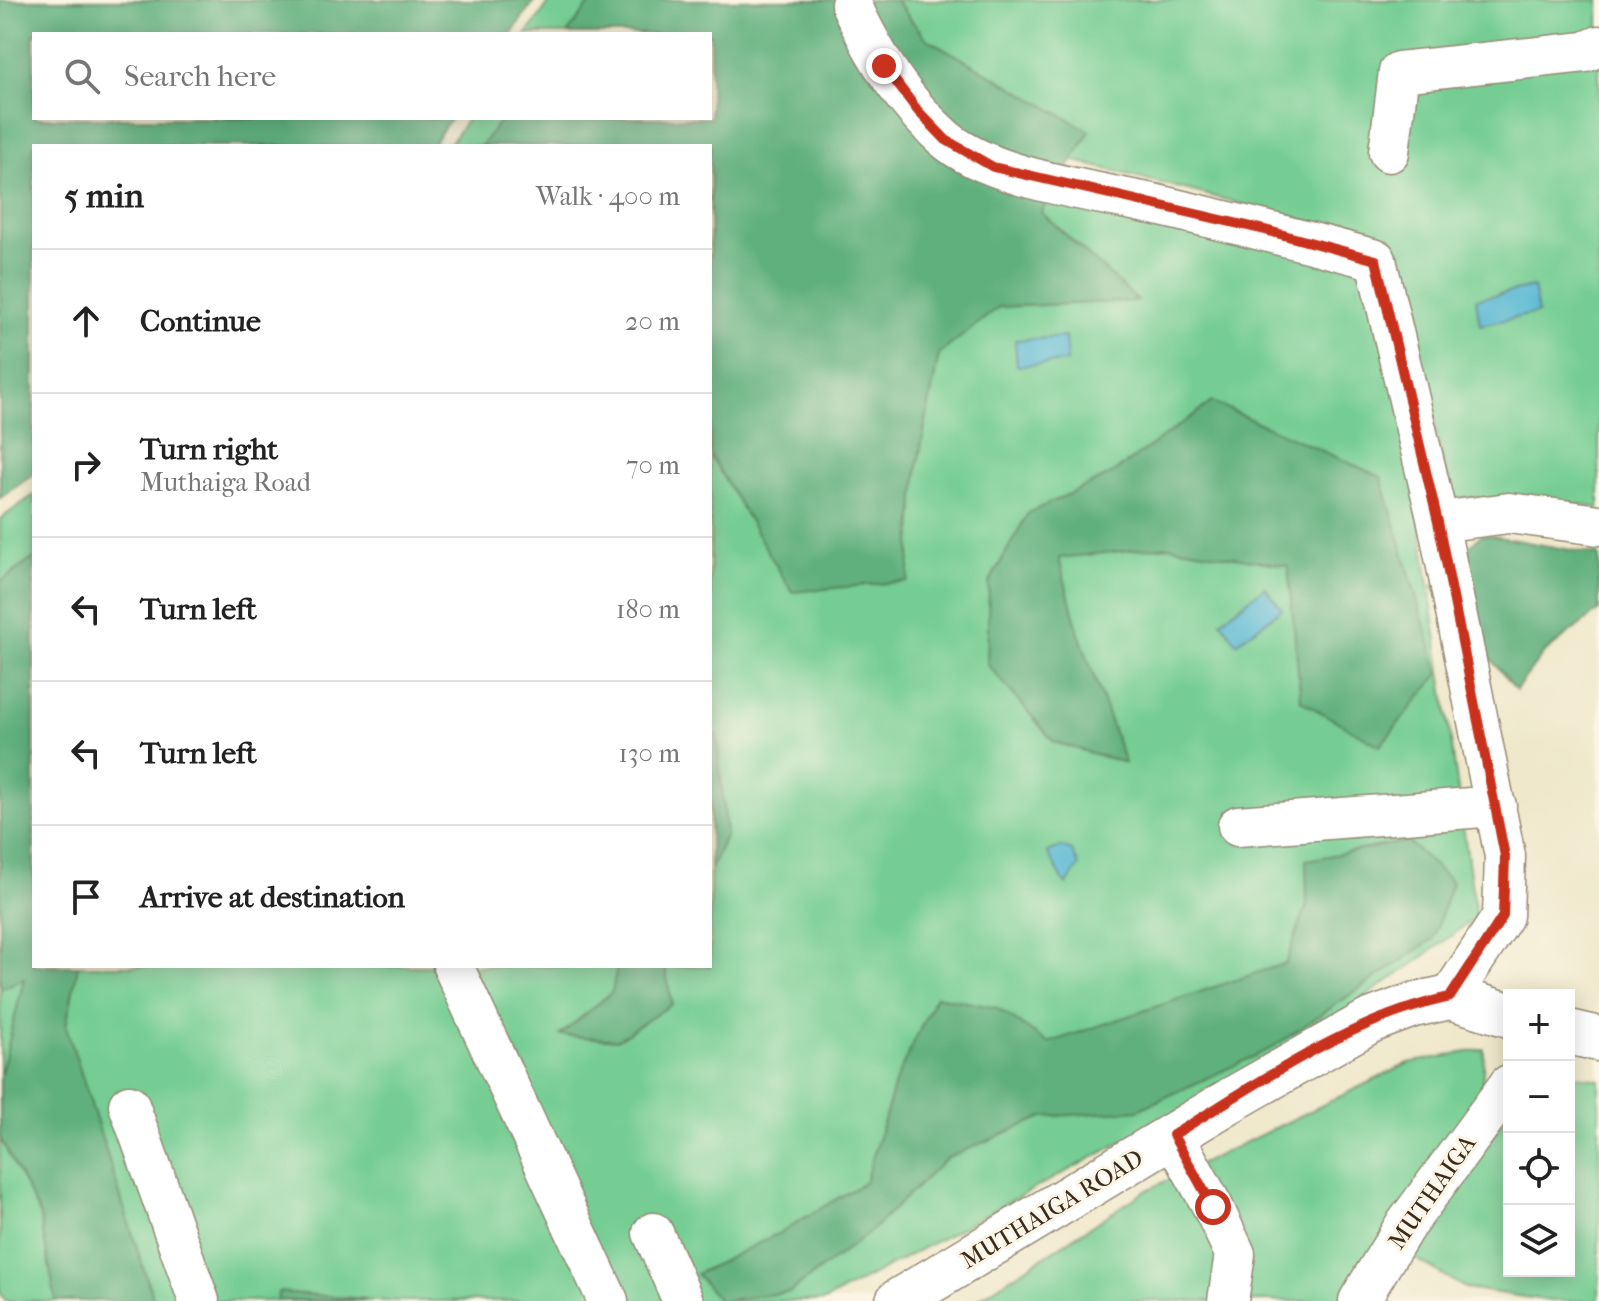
<!DOCTYPE html>
<html lang="en">
<head>
<meta charset="utf-8">
<style>
	body { margin:0; font-family:"IM FELL French Canon",serif; background:#f2f2f2; color:#222 }
	.controls { position:absolute; right:24px; bottom:24px; display:grid; overflow:hidden; border-radius:0px; box-shadow:0 4px 20px #0003 }
	.controls button { width:72px; height:72px; display:grid; place-items:center; padding:0; border:0; border-bottom:2px solid #e0e0e0; background:#fff; color:#222; font:40px sans-serif }
	.stop { position:absolute; width:24px; height:24px; margin:-18px; border:6px solid #c8321e; border-radius:50%; background:#fff }
	.stop.end { background:#c8321e; border-color:#fff; box-shadow:0 2px 8px #0008 }
	.list { margin:0; padding:0; list-style:none }
	h2 { display:flex; justify-content:space-between; align-items:center; height:104px; margin:0; padding:0 32px; font-size:34px }
	h2 small { font-size:26px; font-weight:400; color:#767676 }
	.list li { display:grid; grid-template-columns:52px 1fr auto; gap:24px; align-items:center; box-sizing:border-box; height:144px; padding:0 32px; border-top:2px solid #e0e0e0 }
	.list b { display:block; font-size:30px; white-space:nowrap }
	.list p { margin:0; font-size:26px; white-space:nowrap; color:#767676 }
	.list em { font-size:26px; font-style:normal; color:#767676 }
	.icon { flex:none; width:44px; height:44px; fill:none; stroke:currentColor; stroke-width:2; stroke-linecap:round; stroke-linejoin:round }
	.map { position:relative; flex:none; width:1599px; height:1301px; overflow:hidden }
	.search { position:absolute; background:#fff; box-shadow:0 4px 20px #0003; left:32px; top:32px; width:680px; height:88px; display:flex; align-items:center; gap:20px; box-sizing:border-box; padding:0 28px; border-radius:0px; color:#767676; font-size:30px }
	.panel { position:absolute; background:#fff; box-shadow:0 4px 20px #0003; left:32px; top:144px; width:680px; height:824px; border-radius:0px }
	.map>svg:first-child { display:block }
	.green { fill:#75cd93; stroke:#587c58; stroke-width:2 }
	.forest { fill:#60b07d; stroke:#4e6d4e; stroke-width:2 }
	.water { fill:#56b8d4; stroke:#487179; stroke-width:2 }
	.lines { fill:none; stroke-linecap:round; stroke-linejoin:round }
	.minor-casing { stroke:#958974; stroke-width:43 }
	.major-casing { stroke:#958974; stroke-width:47 }
	.minor { stroke:#fff; stroke-width:40 }
	.major { stroke:#fff; stroke-width:44 }
	.route { stroke:#c8321e; stroke-width:10 }
	.labels { text-anchor:middle; dominant-baseline:central; stroke-width:6; stroke-linejoin:round; paint-order:stroke }
	.street-label { font-size:24px; fill:#3b2a1e; stroke:#fcf5e5 }
</style>
</head>
<body>
<div class="map">
<svg width="1599" height="1301" viewBox="0 0 1599 1301">
	<rect width="100%" height="100%" fill="#fcf5e5"/>
	<filter id="ink" filterUnits="userSpaceOnUse"><feTurbulence type="fractalNoise" baseFrequency=".0125" numOctaves="2"/><feDisplacementMap in="SourceGraphic" scale="16" xChannelSelector="R" yChannelSelector="G"/><feConvolveMatrix kernelMatrix="1 2 1 2 8 2 1 2 1" color-interpolation-filters="sRGB"/></filter>
	<filter id="wash" filterUnits="userSpaceOnUse"><feTurbulence type="fractalNoise" baseFrequency=".006" numOctaves="4" result="noise"/><feDisplacementMap in="SourceGraphic" scale="32" xChannelSelector="R" yChannelSelector="G"/><feGaussianBlur stdDeviation="1.8" result="paint"/><feColorMatrix in="noise" values="0 0 0 0 0 0 0 0 0 0 0 0 0 0 0 0 0 1.4 0 .05"/><feComposite in="paint" operator="in"/></filter>
	<g filter="url(#wash)">
		<rect width="100%" height="100%" fill="#efe8cb"/>
		<path class="green" d="M551,0H845L974,145L1381,247L1476,917L1408,968L1256,1070L824,1301H6L0,1293V519L34,495V966H710V146H448L468,118H710V34H527Z
			M861,0H1599V508L1565,502L1451,497L1391,238L1324,225L978,136Z
			M1484,1049L1482,1092L1343,1301H975L1147,1190L1409,1063Z
			M1569,1074L1599,1080V1301H1551L1465,1288L1409,1255L1509,1113V1271H1569Z"/>
		<path class="forest" d="M0,0H535L511,34H34V118H451L431,146H34V474L0,498Z
			M593,0H895L926,38L1090,131L1041,212L1138,301L999,307L939,354L918,463L908,581L792,592L710,455V146H481L502,118H710V34H567Z
			M1212,402L1381,477L1439,674L1380,746L1301,701L1288,566L1168,546L1059,558L1078,631L1125,763L1054,742L987,664L989,583L1028,513L1110,475Z
			M1482,534L1599,555V610L1543,654L1516,690L1432,587Z
			M34,558V966H78L66,1026L154,1301H56L39,1213L0,1138V1078L24,979L0,989V582Z
			M710,733L717,735L726,834L710,871Z
			M1407,841L1452,882L1433,939L1270,1049L1138,1110L1043,1117L947,1158L869,1233L790,1292L720,1301L696,1274L777,1234L865,1182L897,1077L936,996L997,1008L1048,1043L1286,963L1307,904L1306,860Z
			M617,966H665L672,1004L617,1040L560,1035L612,992Z
			M278,1292L366,1299L277,1301Z"/>
		<path class="water" d="M1533,287L1538,313L1480,325L1476,299Z
			M1065,337L1067,362L1017,366L1015,340Z
			M1265,587L1282,609L1237,643L1221,621Z
			M1061,847L1072,851L1079,866L1066,885L1047,852Z"/>
	</g>
	<g filter="url(#ink)">
		<g class="lines">
			<g class="minor-casing">
				<path id="minor" d="M851,4C873,53 903,102 944,138C991,179 1095,191 1157,205C1230,222 1303,240 1376,260L1438,522L1505,856L1503,916L1450,997
					M1389,152L1399,72L1585,52L1599,46
					M1438,522L1509,513L1599,525
					M1238,826L1496,806
					M453,966L608,1301
					M129,1105L199,1301
					M1173,1135L1213,1207L1235,1254L1228,1301
					M653,1233L683,1301
					M1359,1301L1404,1227L1509,1085"/>
			</g>
			<g class="major-casing">
				<path id="major" d="M1569,1032L1599,1039
					M898,1301L1231,1100L1370,1021L1413,1005L1450,997L1509,1015"/>
			</g>
			<use href="#minor" class="minor"/>
			<use href="#major" class="major"/>
		</g>
	</g>
	<g class="lines" filter="url(#ink)">
		<path class="route" d="M884,66L918,111L946,140L993,167L1265,230L1376,260L1438,522L1505,856L1503,916L1450,997C1349,1019 1260,1082 1173,1135L1213,1207"/>
	</g>
	<g class="labels">
		<g class="street-label">
			<text transform="translate(1432 1192) rotate(-55)">MUTHAIGA</text>
			<text transform="translate(1052 1209) rotate(-31)">MUTHAIGA ROAD</text>
		</g>
	</g>
</svg>
<div class="controls">
<button>+</button>
<button>−</button>
<button><svg class="icon" aria-label="locate" viewBox="0 0 24 24"><circle cx="12" cy="12" r="6"/><path d="M12 2v4M12 18v4M2 12h4M18 12h4"/></svg></button>
<button><svg class="icon" aria-label="layers" viewBox="0 0 24 24"><path d="M12 4l9 5-9 5-9-5zM3 14l9 5 9-5"/></svg></button>
</div>
<div class="stop" style="left:1213px;top:1207px"></div>
<div class="stop end" style="left:884px;top:66px"></div>
<div class="search"><svg class="icon" aria-label="search" viewBox="0 0 24 24"><circle cx="10" cy="10" r="6"/><path d="M15 15l6 6"/></svg>Search here</div>
<section class="panel">
<h2>5 min<small>Walk · 400 m</small></h2>
<ul class="list">
<li><svg class="icon" aria-label="ahead" viewBox="0 0 24 24"><path d="M12 20V5M6 11l6-6 6 6"/></svg><div><b>Continue</b></div><em>20 m</em></li>
<li><svg class="icon" aria-label="right" viewBox="0 0 24 24"><path d="M7 20v-9h11M14 6l5 5-5 5"/></svg><div><b>Turn right</b><p>Muthaiga Road</p></div><em>70 m</em></li>
<li><svg class="icon" aria-label="left" viewBox="0 0 24 24"><path d="M17 20v-9H6M10 6l-5 5 5 5"/></svg><div><b>Turn left</b></div><em>180 m</em></li>
<li><svg class="icon" aria-label="left" viewBox="0 0 24 24"><path d="M17 20v-9H6M10 6l-5 5 5 5"/></svg><div><b>Turn left</b></div><em>130 m</em></li>
<li><svg class="icon" aria-label="arrive" viewBox="0 0 24 24"><path d="M6 21V4h12l-3 4 3 4H6"/></svg><div><b>Arrive at destination</b></div></li>
</ul>
</section>
</div>
</body>
</html>
